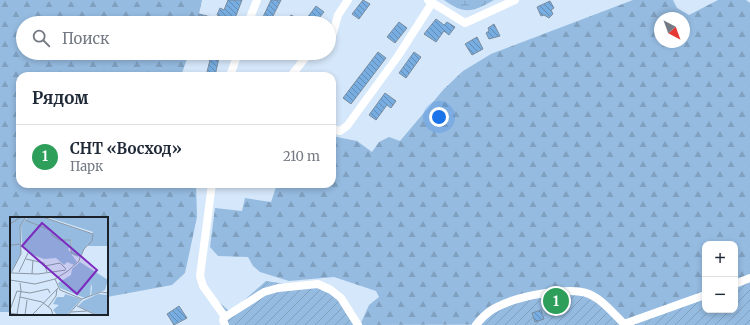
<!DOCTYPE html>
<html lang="ru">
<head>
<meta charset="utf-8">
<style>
	body { margin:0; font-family:Merriweather,serif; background:#f6f6f7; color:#1f2937 }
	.controls { position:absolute; right:12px; bottom:12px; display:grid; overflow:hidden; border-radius:8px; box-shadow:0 2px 6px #0003 }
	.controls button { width:36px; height:36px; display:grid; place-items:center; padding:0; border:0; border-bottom:1px solid #e0e1e3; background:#fff; color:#1f2937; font:20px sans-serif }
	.compass { position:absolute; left:654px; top:12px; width:36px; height:36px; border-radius:50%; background:#fff; box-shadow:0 2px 6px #0003; rotate:139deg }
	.you { position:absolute; left:439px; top:117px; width:14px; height:14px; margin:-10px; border:3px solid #fff; border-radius:50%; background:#1a73e8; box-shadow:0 0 0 6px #1a73e833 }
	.badge { display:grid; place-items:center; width:26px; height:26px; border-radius:50%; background:#7c3aed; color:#fff; font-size:13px; font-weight:700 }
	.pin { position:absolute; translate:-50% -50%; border:2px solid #fff; box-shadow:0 1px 4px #0006 }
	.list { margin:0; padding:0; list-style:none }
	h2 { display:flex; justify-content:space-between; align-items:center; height:52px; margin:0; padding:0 16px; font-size:17px }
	h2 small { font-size:13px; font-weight:400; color:#747a83 }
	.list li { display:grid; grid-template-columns:26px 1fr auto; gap:12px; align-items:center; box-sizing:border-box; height:64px; padding:0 16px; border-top:1px solid #e0e1e3 }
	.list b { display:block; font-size:15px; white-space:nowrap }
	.list p { margin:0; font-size:13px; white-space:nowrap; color:#747a83 }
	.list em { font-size:13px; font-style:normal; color:#747a83 }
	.icon { flex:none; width:22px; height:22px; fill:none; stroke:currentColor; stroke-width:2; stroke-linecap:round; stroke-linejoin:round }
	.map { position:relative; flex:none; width:750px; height:325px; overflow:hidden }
	.search { position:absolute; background:#fff; box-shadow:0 2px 6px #0003; left:16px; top:16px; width:320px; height:44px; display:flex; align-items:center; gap:10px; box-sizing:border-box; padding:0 14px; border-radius:22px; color:#747a83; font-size:15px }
	.panel { position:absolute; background:#fff; box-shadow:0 2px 6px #0003; left:16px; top:72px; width:320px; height:116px; border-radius:12px }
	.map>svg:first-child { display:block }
	.forest { fill:url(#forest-firs); fill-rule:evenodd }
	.wetland { fill:url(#wetland-marsh) }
	.garden { fill:url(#garden-furrows) }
	.building { fill:url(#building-back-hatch); stroke:#7b8c9d }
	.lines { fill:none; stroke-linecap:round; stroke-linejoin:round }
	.minor { stroke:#fff; stroke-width:8 }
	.inset-road { fill:none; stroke:#8a98a6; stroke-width:1 }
	.view { fill:#7b2cbf; fill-opacity:0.15; stroke:#7b2cbf; stroke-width:2 }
	.inset-edge { fill:none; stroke:#1a2128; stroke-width:2 }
</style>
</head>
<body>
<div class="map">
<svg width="750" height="325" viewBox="0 0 750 325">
	<defs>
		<pattern id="forest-firs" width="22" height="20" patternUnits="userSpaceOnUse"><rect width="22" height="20" fill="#95bbe0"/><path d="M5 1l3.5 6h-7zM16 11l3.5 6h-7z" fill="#80a0c0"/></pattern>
		<pattern id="wetland-marsh" width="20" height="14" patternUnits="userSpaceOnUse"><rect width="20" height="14" fill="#95bbe0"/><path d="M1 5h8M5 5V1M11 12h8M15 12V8" fill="none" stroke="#80a0c0"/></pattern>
		<pattern id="garden-furrows" width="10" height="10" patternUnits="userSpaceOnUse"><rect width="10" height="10" fill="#95bbe0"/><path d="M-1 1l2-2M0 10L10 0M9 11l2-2" fill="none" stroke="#80a0c0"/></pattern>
		<pattern id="building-back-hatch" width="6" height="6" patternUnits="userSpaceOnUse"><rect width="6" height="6" fill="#77ade0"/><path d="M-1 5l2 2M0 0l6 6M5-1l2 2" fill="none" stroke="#618cb6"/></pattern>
	</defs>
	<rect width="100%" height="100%" fill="#d5e7fa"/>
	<path class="forest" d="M0,0H202L197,23H23V53H189L181,76H20V184H196L197,217L185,273L172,285L107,297V218H11V312H0Z
		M633,0H673L677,8L689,15L718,0H746L750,3V278L735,284V244H705V295L624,324L360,325L369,305L379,297L376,291L334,277L289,281L260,272L253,266L248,257L218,256L210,247L215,208L242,211L245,198L271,202L277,184H332V136L357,141L372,152L379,142L389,137L400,141L444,89L463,71L491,54ZM660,18H684V42H660Z"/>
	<path class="wetland" d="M444,0H494C473,12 464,15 444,0Z"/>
	<path class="garden" d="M750,278V325H476L482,316L525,297L587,294L624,324L705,295V310H735V284Z
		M266,281L298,286L318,284L331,290L358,325H225L220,303L228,310H233Z"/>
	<path class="building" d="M228,0H242L234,21L217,15L220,8L224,10Z
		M271,0H281L271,20L263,17Z
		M363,0L370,4L359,19L352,14Z
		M550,1L554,8L551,10L553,14L549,18L544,15L541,16L537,7Z
		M316,6L324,12L315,23H291L288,21L291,15L304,22Z
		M199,14L211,17L209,23L197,22Z
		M436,19L444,25L447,22L455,27L449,35L444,31L436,42L424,34Z
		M399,22L407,28L395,43L387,37Z
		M494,24L500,36L489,39L486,33L489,31L488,28Z
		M477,37L483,49L472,55L465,44Z
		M378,52L386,58L351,104L343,98Z
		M414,52L421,57L406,78L399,73Z
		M204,53H220L215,76H206L210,60L203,58Z
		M385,93L396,101L391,108L387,105L376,120L369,115Z
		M179,306L187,318L174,325L167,314Z
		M541,310L544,319L535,322L532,313Z"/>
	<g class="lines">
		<path class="minor" d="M428,0L465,23L515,0
			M248,23L257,0
			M329,36L333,33L338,15L348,0
			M230,76L238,53
			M291,76L309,53
			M332,129L340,131L347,126L398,56L432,3
			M212,184L200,276L203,286L225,317
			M735,284L750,278
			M225,325L223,320L225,317L264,292L278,288L318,284L331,290L341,298L358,325
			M476,325C482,317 490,310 499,306C519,296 569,286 589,294C603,300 614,314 624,324L705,295"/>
	</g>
	<g transform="translate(10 217)">
		<rect width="98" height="98" fill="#d5e7fa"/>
		<path d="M37,0H98V29H77L83,15ZM15,3L61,22V30L58,32L67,45L64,48L57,45L54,48L46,41L34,42L18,36L12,26L11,9ZM70,45L98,63L95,73L81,78L82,71L81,66L80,79L75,81L50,71L48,66L61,58L62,52ZM55,77L71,82L57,98H47L43,93L49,88L43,87L47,80H54ZM88,77L98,78V98H87L68,89L73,84Z" fill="#95bbe0"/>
		<path d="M0,0H16L10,11L11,37L0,57ZM18,0H33L82,17V22L74,32L70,40L65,39L61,36L62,23L43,19L41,14L15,3Z" fill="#95bbe0"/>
		<path class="inset-road" d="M15,3L42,14V18L49,23H61V36L71,39L74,32L82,24L83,17L33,0M0,7L11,0M0,33L1,28L11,27M16,42L34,46L37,55M35,49L50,46L56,52M9,55L18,36M2,56L28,57L56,53M22,57L23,43M0,58L11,37L10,9L16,0M45,62L50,73L72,82L91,75L98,76M0,63L25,67L45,62L58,54L69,44L70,40M10,80L32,85L41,92L43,98M67,89L86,98M38,90L46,79L47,72M0,93L7,74L20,76L38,72L40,76M61,95L77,94M0,96L12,98M7,97L11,74L10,66M15,98L17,83M22,98L48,71M58,98L72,82"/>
		<path class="view" d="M32,6L87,53L67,77L12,29Z"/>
		<rect width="98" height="98" class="inset-edge"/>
	</g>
</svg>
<div class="controls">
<button>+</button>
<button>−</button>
</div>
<svg class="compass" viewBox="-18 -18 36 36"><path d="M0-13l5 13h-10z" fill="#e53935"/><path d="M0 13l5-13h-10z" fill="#747a83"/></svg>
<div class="you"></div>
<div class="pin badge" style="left:556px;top:301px;background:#2e9e5b">1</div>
<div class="search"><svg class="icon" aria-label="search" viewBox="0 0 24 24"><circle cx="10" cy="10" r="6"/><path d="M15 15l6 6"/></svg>Поиск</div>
<section class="panel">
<h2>Рядом<small></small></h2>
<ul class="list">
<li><span class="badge" style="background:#2e9e5b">1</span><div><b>СНТ «Восход»</b><p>Парк</p></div><em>210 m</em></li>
</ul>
</section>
</div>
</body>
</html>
